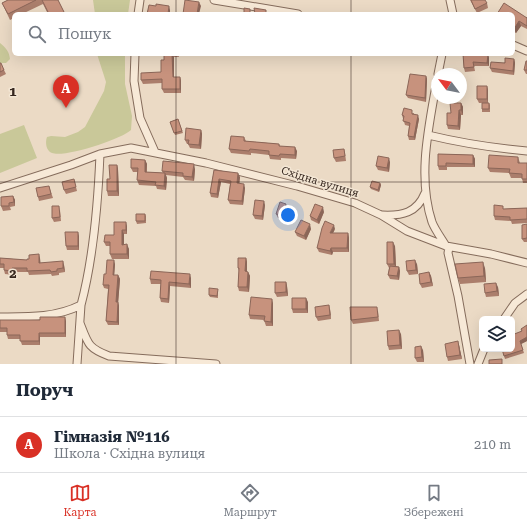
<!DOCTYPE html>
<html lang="uk">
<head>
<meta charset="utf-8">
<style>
	body { margin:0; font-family:"Roboto Serif",serif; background:#f6f6f7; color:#1f2937 }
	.controls { position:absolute; right:12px; bottom:12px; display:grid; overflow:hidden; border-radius:6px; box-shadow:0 4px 16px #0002 }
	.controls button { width:36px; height:36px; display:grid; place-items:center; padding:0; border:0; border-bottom:1px solid #e0e1e3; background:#fff; color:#1f2937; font:20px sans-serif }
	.compass { position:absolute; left:431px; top:68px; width:36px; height:36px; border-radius:50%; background:#fff; box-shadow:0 4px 16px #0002; rotate:302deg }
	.you { position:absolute; left:288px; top:215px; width:14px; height:14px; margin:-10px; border:3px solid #fff; border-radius:50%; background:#1a73e8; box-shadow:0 0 0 6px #1a73e833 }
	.badge { display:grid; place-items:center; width:26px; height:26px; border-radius:50%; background:#d93025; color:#fff; font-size:13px; font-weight:700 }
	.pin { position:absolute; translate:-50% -33px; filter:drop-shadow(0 1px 2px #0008) }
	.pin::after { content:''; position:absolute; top:21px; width:14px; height:12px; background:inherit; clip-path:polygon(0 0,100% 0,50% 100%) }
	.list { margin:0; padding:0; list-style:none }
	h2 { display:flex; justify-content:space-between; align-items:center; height:52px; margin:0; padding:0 16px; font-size:17px }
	h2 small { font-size:13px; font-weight:400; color:#747a83 }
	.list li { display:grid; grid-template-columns:26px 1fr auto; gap:12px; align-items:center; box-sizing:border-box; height:56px; padding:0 16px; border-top:1px solid #e0e1e3 }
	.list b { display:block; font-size:15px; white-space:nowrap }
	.list p { margin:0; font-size:13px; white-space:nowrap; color:#747a83 }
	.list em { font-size:13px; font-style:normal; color:#747a83 }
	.icon { flex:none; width:22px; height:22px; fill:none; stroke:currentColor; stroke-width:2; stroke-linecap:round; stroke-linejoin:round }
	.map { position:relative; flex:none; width:527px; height:364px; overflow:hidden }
	.search { position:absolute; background:#fff; box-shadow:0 4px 16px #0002; left:12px; right:12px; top:12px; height:44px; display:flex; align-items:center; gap:10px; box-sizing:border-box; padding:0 14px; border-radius:6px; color:#747a83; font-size:15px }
	.sheet { height:108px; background:#fff }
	nav { display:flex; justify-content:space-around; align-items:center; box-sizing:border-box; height:56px; border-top:1px solid #e0e1e3; background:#fff; font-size:11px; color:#747a83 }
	nav a { display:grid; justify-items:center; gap:2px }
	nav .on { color:#d93025 }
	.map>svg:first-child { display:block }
	.green { fill:#c9c899 }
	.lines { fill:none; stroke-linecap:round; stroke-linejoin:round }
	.street-casing { stroke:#856c5c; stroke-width:9 }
	.street { stroke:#f7e9d7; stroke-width:7 }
	.wall { fill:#ab7e6c }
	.shaded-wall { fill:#8b6658 }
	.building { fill:#c7927d; stroke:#8b6658 }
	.grid { fill:none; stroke:#36271f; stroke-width:1; stroke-opacity:0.55 }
	.labels { text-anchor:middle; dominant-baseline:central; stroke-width:3; stroke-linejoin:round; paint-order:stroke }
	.street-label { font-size:11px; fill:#36271f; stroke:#f3e6d4 }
	.grid-label { font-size:13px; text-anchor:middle; font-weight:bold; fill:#36271f; stroke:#f3e6d4; stroke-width:3; stroke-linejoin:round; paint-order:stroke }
</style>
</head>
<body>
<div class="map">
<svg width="527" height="364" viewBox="0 0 527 364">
	<rect width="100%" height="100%" fill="#ebdac5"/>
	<path class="green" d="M93,0H130L128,14H95Z
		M0,43C6,48 9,51 10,59L6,63H0Z
		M97,54H125V84L132,116L131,130C122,139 64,158 52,153C46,151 45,142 47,137L51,136L65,137L78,132L85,127L104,91L106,82Z
		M24,125L37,158L0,173V134Z"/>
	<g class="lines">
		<g class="street-casing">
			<path id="street" d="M214,0L298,14
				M450,0L453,14
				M138,14L140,0
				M513,45L527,51
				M135,54L134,81L140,118L155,152
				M438,74L442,54
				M437,80C429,126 417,176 432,222C435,230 442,239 446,246
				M428,135C461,143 494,148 527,151
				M0,188L71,165L100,154L131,148L206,163L297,186L355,203L381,215L407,231L446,246L491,254L527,263
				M382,215C402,216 417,213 425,193
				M449,247L448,253L458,296L470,364
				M0,317C28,317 55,318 81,305C94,256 98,204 100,154
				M504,319L515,303L527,294
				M80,323C88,344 88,348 109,356L216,364
				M77,364L81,305
				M478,364L484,349"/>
		</g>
		<use href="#street" class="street"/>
	</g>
	<path class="wall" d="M8,0H58L65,14H48L43,4L22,14H14V18L10,20L2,3Z
		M470,0L487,3L488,8L477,13Z
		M513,14L527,18V17V29L521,26L516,33L513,31Z
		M164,54H178L179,57H174V77H180L181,81V93H164L162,89V83L143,84L141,80L161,72L164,60Z
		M463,54L488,55L489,58V66H474L475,71L465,72L464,68Z
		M514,59L515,63L514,75L492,72L490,68Z
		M527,61V74H526L524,70Z
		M0,63L4,70L6,74L0,77Z
		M426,76L427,79L426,102L408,98L406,95Z
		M487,86L488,90V103H479L477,99Z
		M438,98H447L446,100H439Z
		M461,103L463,107V115H461L460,130L448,129L447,125L451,113Z
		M489,103L490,105V112H482V109Z
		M414,113V114L419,119L415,140H409L408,136L409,126L405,125L402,115Z
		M178,119L183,133L175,135L170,122Z
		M201,130L202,134L201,149L190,148L188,144H187L185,140Z
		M244,137L246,141L279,144L280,146L297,151L296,159L281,158V160L270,159L269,155L251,153V155L231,153L229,149Z
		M344,149L345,153L346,161L336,162L334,158Z
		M438,154L473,155L475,159V167H447V170H439L438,166Z
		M518,157L520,163H527V183H523L522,178H511L509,173L490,172L488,168Z
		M145,160L147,164V172L163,173L162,171L195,169L194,181L185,180L183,177L166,175L167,178L166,190L157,189L156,186L139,185L137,180L138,172H133L131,168Z
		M390,162L389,172L378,170L376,166Z
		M117,165L118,169L119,196H108L107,191L110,179Z
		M214,170L240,177L239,183L245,188L243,205L230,204L228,200L230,184L221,182L218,198L211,197L210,193Z
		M75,183L77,191L66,194L64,190Z
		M380,183L381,185L379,192L371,189L370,187Z
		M49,186L53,198L39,201L38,197Z
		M13,196L15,200V206L10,207L11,210L3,211L1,206Z
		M265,205L263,220L255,219L253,215Z
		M287,208L284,220L278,218L276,214Z
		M527,208V223L512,224L511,221L495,220L494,216L504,209Z
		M60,210L61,221L54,222L52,218Z
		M324,212L319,224L311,220L310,216Z
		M145,214L146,216V223L137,224L136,221Z
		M527,224V242H524L522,239Z
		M127,226V234H124V244L129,249V259H112L110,254V246H106L104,242Z
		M311,229L306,240L297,236L295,232Z
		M335,229L333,233H348L349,238V252H333L332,255L319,252L317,248Z
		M79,236V250H67L66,246Z
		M395,246L396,266L399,267L400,271L399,280L390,279L388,275L389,268L387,264Z
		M0,258L27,260L40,258V263L64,265L65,272L59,273V275L52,276L51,274L29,275L28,272H14V275L5,274L4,270V268H0Z
		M246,258L247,262V272H248L250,276L249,292L239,291L238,287L239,271L238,268Z
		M115,264L114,275H118L120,279L118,302L119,306V325H108L106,321L108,289L104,288L103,285L106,274Z
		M417,264L418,274L409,275L407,271Z
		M485,268L486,282L460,284L458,278Z
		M429,272L431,276L433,286L422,288L420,284Z
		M191,278V288L170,286L169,303L161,302L160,298L161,284H151L150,279Z
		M286,282L287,286L288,296L277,297L275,293Z
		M498,287L499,296L486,297L485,293Z
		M218,291V298L210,297L209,295Z
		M308,302V313H293L292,309Z
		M273,303V326H266L264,320L250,319L249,315Z
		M330,309L331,319L318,321L316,317Z
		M378,311L379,321L353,324L351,320Z
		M0,320L66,321V337H40V345H22L20,339H8L7,335V332H0Z
		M527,325V341L521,344L524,353L505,359L504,356L512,349L522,331L521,329Z
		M401,334L402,349L389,350L388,346Z
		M459,345L462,359L448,361L447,357Z
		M423,350L424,362H417L415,358Z"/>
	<path class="shaded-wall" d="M199,2L201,6L199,14H197Z
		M169,6L170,10V14H168Z
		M519,21L521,26L516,33L514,29Z
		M172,54L174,57V81L173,77Z
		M488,55L489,58V66L487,63Z
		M514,59L515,63L514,75L513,71Z
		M426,76L427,79L426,102L425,98Z
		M180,77L181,81V93L180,89Z
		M487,86L488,90V103L487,99Z
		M461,103L463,107V115L461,110Z
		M459,110L461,115L460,130L458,126Z
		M418,115L419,119L415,140L414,137Z
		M201,130L202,134L201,149L199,145Z
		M295,147L297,151L296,159L295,155Z
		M473,155L475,159V167L473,164Z
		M389,158L390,162L389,172L387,168Z
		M145,160L147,164L146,176L145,172Z
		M194,164L195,169L194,181L192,177Z
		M117,165L118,169L119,196L117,191Z
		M165,173L167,178L166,190L164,186Z
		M238,173L240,177L239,187L237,183Z
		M219,179L221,182L218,198L217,194Z
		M380,183L381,185L379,192L378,190Z
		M244,184L245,188L243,205L242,201Z
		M13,196L15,200V206L14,202Z
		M264,201L265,205L263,220L262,216Z
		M286,204L287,208L284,220L282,215Z
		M323,207L324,212L319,224L317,220Z
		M126,222L127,226V234L126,230Z
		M310,224L311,229L306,240L304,236Z
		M334,225L335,229L331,237L330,233Z
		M122,230L124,234V249L122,245Z
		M78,232L79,236V250L78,246Z
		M348,233L349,238V252L347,248Z
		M393,242L395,246L396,268L394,264Z
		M127,244L129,249V259L127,254Z
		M331,248L333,252L332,255L330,251Z
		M39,254L40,258L41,267L39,263Z
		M246,258L247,262V276L245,271Z
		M114,260L115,264L114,279L113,275Z
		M415,260L417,264L418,274L416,270Z
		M63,261L64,265L65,272L63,268Z
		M483,262L485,268L486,282L484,276Z
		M399,267L400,271L399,280L397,276Z
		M248,272L250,276L249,292L247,287Z
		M429,272L431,276L433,286L431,282Z
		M190,274L191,278V288L189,284Z
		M118,275L120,279L118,305L116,302Z
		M169,282L170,286L169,303L168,299Z
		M286,282L287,286L288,296L286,292Z
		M496,283L498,287L499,296L497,291Z
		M306,298L308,302V313L306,309Z
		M272,299L273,303V326L271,322Z
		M118,302L119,306V325L117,322Z
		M329,305L330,309L331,319L330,315Z
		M65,317L66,321V337L65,333Z
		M399,330L401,334L402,349L400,345Z
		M39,333L40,337V345L39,341Z
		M527,337V341L521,344L520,341Z
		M458,341L459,345L462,359L460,355Z
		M421,346L423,350L424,362L422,357Z"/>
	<path class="building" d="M8,0H36L8,14L2,3Z
		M42,0H58L65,14H49Z
		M185,0L199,2L197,14H183Z
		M471,0H485L487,3L475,9Z
		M504,3L527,18V17V26L519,21L514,29L513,28V14H497Z
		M156,4L169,6L168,14H147L149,5L156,6Z
		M244,8L250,9V14H244Z
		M254,8L266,10V14H255Z
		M164,54H172L173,77H180V89H162V79L141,80V73L161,72V60H164Z
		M463,54H476L488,55L487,63L473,62L474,67L464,68Z
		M505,58L514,59L513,71L490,68L491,62L505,63Z
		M526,61H527V70H524Z
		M0,63H1L4,70L0,72Z
		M410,74L426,76L425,98L406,95Z
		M477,86H487V99H477Z
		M450,103H461V110H459L458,126L447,125V113H451Z
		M482,103H489V109H482Z
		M404,108L412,110V114L418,115L414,137L408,136L410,123L403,121L404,116L402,115Z
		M178,119L182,131L174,133L170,122Z
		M186,128L201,130L199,145L188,144L189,140H185Z
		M231,136L244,137V141L279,144V146L295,147V155L280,154L279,156L269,155V151L250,149L249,151L229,149Z
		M344,149L345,156L334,158L333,150Z
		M438,154L473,155V164L446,163V166H438Z
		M489,155L518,157V163H527V179H522V174L509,173L510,169L488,168Z
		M378,156L389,158L387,168L376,166Z
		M131,159L145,160V172L165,173L164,186L155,185L156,182L137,180L138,168H131Z
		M163,161L194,164L192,177L183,176V173L162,171Z
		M109,165H117V191H107V179H110Z
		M214,170L238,173L237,183L244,184L242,201L228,200L231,181L219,179L217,194L210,193Z
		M74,179L76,187L64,190L62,182Z
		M372,181L380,183L378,190L370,187Z
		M49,186L51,194L38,197L36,188Z
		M13,196L14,202L9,203V206H1V197Z
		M255,200L264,201L262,216L253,215Z
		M280,202L286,204L282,215L276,214Z
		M315,204L323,207L317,220L310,216Z
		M494,205L503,206V209L527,208V219L510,220V217L494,216Z
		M52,206H59L60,217L52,218Z
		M136,214H145V221H136Z
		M301,220L310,224L304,236L295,232Z
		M325,221L334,225L330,233H348L347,248H331L330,251L317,248L322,228Z
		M114,222H126V230H122V245L127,244V254H110V242H104L105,235H114Z
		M527,224V238L522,239V225Z
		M65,232H78V246H66Z
		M387,242H393L394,264H387Z
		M39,254V263L63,261V268L57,269V271L51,272L50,270L27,271V268H12V271L4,270V264H0V258L27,260V259H29V255Z
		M238,258H246L245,271L248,272L247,287H238L239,268H238Z
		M107,260H114L113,275H118L116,302H118L117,322L106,321L109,285H103L104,274H106Z
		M415,260L416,270L407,271L406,261Z
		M483,262L484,276L458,278L455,264Z
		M390,266L399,267L397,276L388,275Z
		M151,271L190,274L189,284L169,282L168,299L160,298L161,280L150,279Z
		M429,272L431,282L420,284L419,274Z
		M275,282H286V292L275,293Z
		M496,283L497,291L485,293L484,284Z
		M209,288L218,289L217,296L209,295Z
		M251,297L272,299L271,322L264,321L265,316L249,315Z
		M292,298H306V309H292Z
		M329,305L330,315L316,317L315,307Z
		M350,307H377L378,317L351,320Z
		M40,317H65V333H39V341H20V335H7V328H0V320H40Z
		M527,325V337L520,341L523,350L504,356L502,349H512V335L522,331L521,329Z
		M399,330L400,345L388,346L387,331Z
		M458,341L460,355L447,357L445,344Z
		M421,346L422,357L415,358V347Z
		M502,359V364H489V360Z"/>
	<path class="grid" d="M176,0V14M351,0V14M176,54V364M351,54V364M0,182H527"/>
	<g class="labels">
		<g class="street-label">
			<text transform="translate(320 182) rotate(17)">Східна вулиця</text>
		</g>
	</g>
	<g class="grid-label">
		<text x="13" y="96">1</text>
		<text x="13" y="278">2</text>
	</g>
</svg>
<div class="controls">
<button><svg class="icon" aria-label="layers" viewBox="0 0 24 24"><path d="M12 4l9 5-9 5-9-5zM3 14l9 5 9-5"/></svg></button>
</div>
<svg class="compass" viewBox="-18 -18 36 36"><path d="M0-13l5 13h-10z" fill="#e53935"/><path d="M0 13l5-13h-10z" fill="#747a83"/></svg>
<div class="you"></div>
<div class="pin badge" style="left:66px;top:108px">A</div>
<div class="search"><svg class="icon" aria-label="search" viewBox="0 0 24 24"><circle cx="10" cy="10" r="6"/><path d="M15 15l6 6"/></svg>Пошук</div>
</div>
<section class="sheet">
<h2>Поруч<small></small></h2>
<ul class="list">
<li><span class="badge">A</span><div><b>Гімназія №116</b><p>Школа · Східна вулиця</p></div><em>210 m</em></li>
</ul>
</section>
<nav>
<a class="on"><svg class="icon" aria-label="map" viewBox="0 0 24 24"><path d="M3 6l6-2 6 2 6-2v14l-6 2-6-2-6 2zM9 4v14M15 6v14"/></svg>Карта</a>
<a><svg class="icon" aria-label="directions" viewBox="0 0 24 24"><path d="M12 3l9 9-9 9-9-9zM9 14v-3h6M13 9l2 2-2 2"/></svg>Маршрут</a>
<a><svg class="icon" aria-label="saved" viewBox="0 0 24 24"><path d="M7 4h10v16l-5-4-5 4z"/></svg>Збережені</a>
</nav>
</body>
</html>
